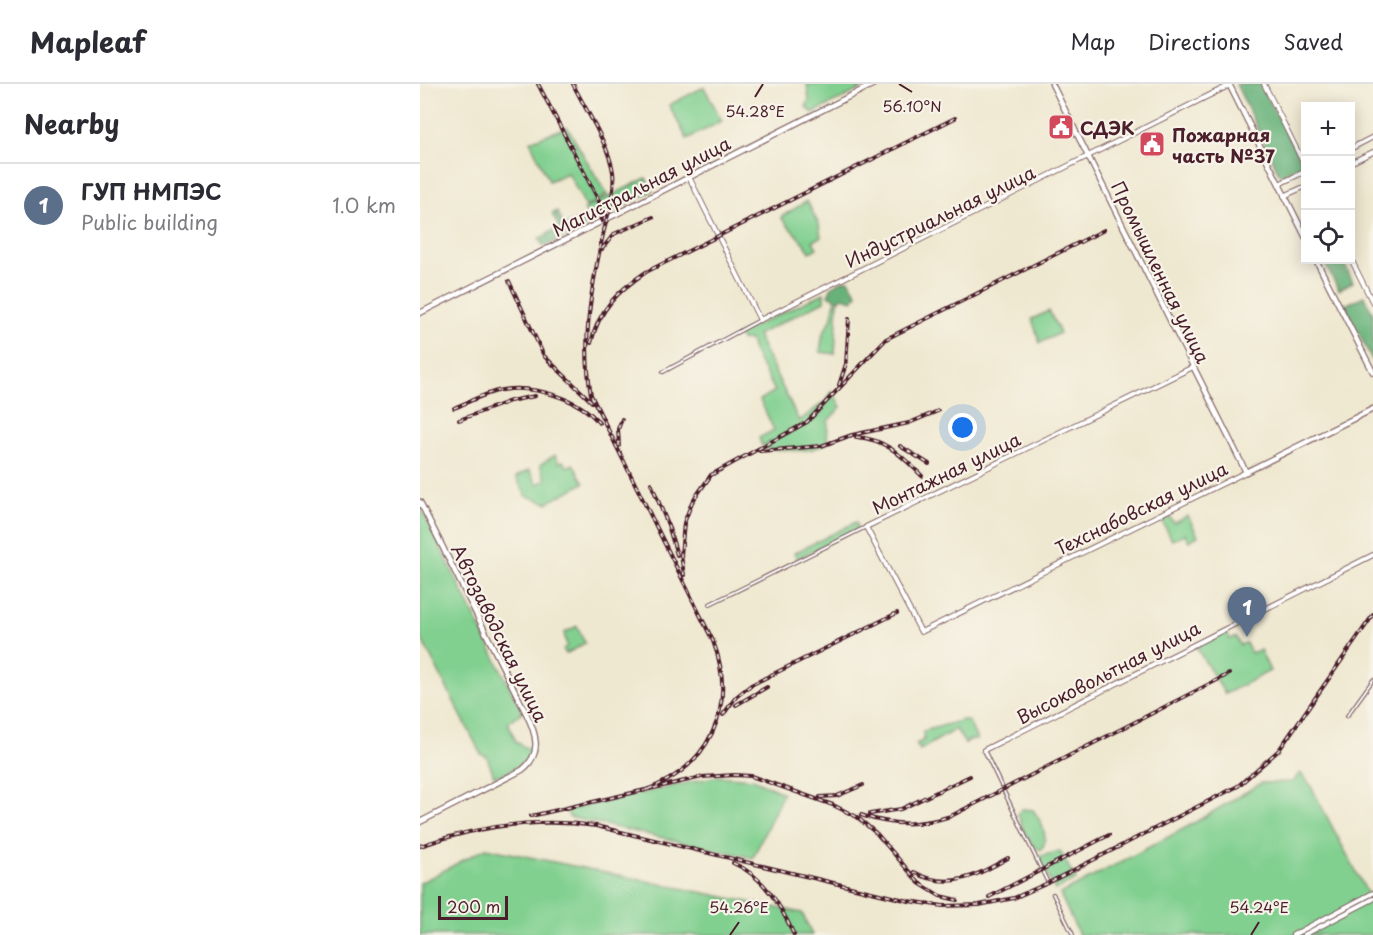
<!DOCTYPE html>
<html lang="en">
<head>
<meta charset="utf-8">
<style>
	body { margin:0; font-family:"Playpen Sans",sans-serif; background:#f2f2f3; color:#2b2b33 }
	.controls { position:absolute; right:18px; top:18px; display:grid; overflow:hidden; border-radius:0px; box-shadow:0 3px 15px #0003 }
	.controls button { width:54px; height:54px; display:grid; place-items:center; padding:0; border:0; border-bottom:2px solid #e1e1e2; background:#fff; color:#2b2b33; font:30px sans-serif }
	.scale { position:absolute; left:18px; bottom:15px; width:70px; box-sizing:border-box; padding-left:6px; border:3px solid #4a1f2b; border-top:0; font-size:16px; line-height:21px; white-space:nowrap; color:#4a1f2b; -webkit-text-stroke:4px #f7f3e8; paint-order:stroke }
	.you { position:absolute; left:543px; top:344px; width:21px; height:21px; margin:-15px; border:4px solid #fff; border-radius:50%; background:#1a73e8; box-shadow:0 0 0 9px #1a73e833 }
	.badge { display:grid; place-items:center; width:39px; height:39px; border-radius:50%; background:#2563eb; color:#fff; font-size:20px; font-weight:700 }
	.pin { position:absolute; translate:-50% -50px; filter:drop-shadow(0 2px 3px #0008) }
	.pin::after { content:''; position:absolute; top:32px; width:21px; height:18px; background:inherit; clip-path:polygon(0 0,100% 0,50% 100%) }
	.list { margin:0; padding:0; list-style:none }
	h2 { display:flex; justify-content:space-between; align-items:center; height:78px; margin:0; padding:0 24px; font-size:26px }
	h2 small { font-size:20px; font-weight:400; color:#7c7c81 }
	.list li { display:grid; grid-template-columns:39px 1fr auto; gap:18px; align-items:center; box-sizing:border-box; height:84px; padding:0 24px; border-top:2px solid #e1e1e2 }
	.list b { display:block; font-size:22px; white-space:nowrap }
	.list p { margin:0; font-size:20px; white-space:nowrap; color:#7c7c81 }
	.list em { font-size:20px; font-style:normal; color:#7c7c81 }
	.icon { flex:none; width:33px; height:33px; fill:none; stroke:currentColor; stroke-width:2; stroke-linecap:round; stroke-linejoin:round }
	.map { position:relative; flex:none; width:953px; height:851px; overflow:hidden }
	header { display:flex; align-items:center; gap:36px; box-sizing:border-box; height:84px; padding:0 30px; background:#fff; border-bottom:2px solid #e1e1e2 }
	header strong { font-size:28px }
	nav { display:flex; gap:33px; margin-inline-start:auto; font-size:21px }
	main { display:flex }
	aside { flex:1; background:#fff }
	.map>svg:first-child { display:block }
	.green { fill:#81d090; stroke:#66785e; stroke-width:1.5 }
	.forest { fill:#68b27a; stroke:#596852; stroke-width:1.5 }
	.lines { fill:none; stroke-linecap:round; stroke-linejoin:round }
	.street-casing { stroke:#846565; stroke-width:4.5 }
	.secondary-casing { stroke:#846565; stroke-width:6 }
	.primary-casing { stroke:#846565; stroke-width:7 }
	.street { stroke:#fff; stroke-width:2 }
	.secondary { stroke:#fff; stroke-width:4 }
	.primary { stroke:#fff; stroke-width:4.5 }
	.rail-casing { stroke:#4a1f2b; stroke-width:4 }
	.rail { stroke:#f7f3e8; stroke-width:1.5; stroke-dasharray:4.5; stroke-linecap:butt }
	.ticks { fill:none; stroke:#4a1f2b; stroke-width:2 }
	.labels { text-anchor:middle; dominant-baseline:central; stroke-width:4.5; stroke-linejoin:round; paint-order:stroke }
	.poi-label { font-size:18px; font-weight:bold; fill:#4a1f2b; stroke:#f7f3e8; text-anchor:start }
	.street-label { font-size:18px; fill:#4a1f2b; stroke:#f7f3e8 }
	.ticks-label { font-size:15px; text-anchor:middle; fill:#4a1f2b; stroke:#f7f3e8; stroke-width:4.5; stroke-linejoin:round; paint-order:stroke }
</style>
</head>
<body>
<header>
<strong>Mapleaf</strong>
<nav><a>Map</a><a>Directions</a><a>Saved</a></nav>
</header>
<main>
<aside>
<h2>Nearby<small></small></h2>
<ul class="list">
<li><span class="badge" style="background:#5c6f8a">1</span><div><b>ГУП НМПЭС</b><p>Public building</p></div><em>1.0 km</em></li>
</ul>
</aside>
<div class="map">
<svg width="953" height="851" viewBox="0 0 953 851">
	<rect width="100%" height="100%" fill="#f7f3e8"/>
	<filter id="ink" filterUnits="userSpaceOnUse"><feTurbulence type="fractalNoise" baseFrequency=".0167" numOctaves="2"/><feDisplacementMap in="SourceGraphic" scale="12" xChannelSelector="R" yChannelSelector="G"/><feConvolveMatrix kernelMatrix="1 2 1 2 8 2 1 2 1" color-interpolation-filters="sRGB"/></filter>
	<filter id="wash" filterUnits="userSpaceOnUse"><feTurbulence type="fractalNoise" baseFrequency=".008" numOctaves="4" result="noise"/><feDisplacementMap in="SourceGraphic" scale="24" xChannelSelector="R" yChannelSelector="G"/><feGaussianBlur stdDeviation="1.35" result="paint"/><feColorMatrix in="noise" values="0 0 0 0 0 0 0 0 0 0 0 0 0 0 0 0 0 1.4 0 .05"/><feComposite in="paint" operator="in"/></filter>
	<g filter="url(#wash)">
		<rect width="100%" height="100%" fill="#efe8d0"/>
		<path class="green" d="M387,0H451L393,29L386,23L389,16Z
			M284,3L302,37L267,55L249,21Z
			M147,43L187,111L166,123L148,89L129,97L110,57Z
			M226,94L233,107L171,139L164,125Z
			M387,117L399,141L401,153L393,157L397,164L390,168C382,153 370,147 361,133Z
			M404,209V217L337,251L379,337L407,316L412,307L421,323L408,337L407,359C390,371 363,365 343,365L352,357L342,362L339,354L354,346L340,316L355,307L333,267L330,256H321L318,250Z
			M415,218L418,219L415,270L400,268L403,249L411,236Z
			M629,227L640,249L620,259L612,235Z
			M135,371L139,379L143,377L147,383L153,380L164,399L127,419L106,412L96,393L109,386L117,400L126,396L120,381Z
			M0,422L102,628L88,638L96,658L113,668C106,679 87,690 74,692L67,673L61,670L0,552Z
			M768,432L778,452L769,457L765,450L752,456L742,437L750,433L754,439Z
			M436,438L438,444L377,475L374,469Z
			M157,542L165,559L146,570L143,565L147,562L144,549Z
			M806,547L810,555L816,553L820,561L826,559L831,569L840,566L850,587L805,610L776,563Z
			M543,636L549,638L557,656H549L545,660L536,645L500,666L496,660L504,656L503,647Z
			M880,689L889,699L953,820V851H659L640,810L769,742L841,699L872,698Z
			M298,692L333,695L363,709L333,774L149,733L147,726Z
			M602,725L613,726C621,737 630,754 621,766C609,764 601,741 598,729Z
			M66,764L382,829L392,851H0V799Z
			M640,767L656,796L635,806L618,773Z"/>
		<path class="forest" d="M816,0H840L883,80L860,92Z
			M137,127L144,142L162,134L165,143L124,163L119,155L139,143L132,130Z
			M903,176H922L933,198L919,206Z
			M424,196H429L437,210L433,216L422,213L419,217L408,211L412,202Z
			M944,212L953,230V278L925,221Z"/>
	</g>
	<g filter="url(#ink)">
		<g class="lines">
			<g class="street-casing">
				<path id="street" d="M243,288L340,236
					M290,520L446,443
					M927,632L953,596
					M564,666L628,799
					M633,810L653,851"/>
			</g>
			<g class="secondary-casing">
				<path id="secondary" d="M844,0L886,84
					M930,65L953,53
					M930,79L953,68
					M269,93L340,236L810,1
					M859,100L886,87
					M864,112L886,102
					M930,173L953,219
					M773,283L446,443L501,548L826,388
					M564,666L953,471
					M873,851L953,809
					M884,851L953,815"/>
			</g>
			<g class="primary-casing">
				<path id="primary" d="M632,0L826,388L953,325
					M809,0L886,154
					M896,176L953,288
					M0,229L454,0
					M0,418L106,629C116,649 123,670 102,686L0,738"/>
			</g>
			<use href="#street" class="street"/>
			<use href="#secondary" class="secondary"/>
			<use href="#primary" class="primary"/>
			<g class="rail-casing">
				<path id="rail" d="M118,0L179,117L182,137
					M153,0C165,25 189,61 193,88C196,112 185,137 181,160C170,212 162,258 171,311L293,557C318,623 290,684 223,707
					M182,165L194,150L233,133
					M89,197L124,272L172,318
					M171,259C179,225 198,207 226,188L535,34
					M419,301L426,280L429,235
					M34,324C49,318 65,309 82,306C113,301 160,314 179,339
					M39,336L90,317L115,312
					M436,353C466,355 482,372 502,392
					M199,362L198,345L202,335
					M480,362L509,380
					M340,367L401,362L432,351L489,339L518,327
					M231,399L248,441L257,471
					M264,491L261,471L264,439L272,418L291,391L387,338L466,255L684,146
					M316,621L347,603
					M303,631L316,613L331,601L477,529
					M400,713L417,712L443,701
					M450,730L481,725L550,692
					M441,731C473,742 499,742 531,732L809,590
					M111,732L282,693L315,691L331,692L413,721L437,733L457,750L499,799L520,812L537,816
					M0,762C58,742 115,733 176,742L489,817L523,822L559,821L594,814L628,799L818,702L859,666L953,531
					M313,779C344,792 361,822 374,851
					M494,788C529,807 556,792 588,774
					M569,813L689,751"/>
			</g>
			<use href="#rail" class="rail"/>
		</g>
	</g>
	<path class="ticks" d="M479,0L492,8M335,13L343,0M310,851L319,838M831,851L839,838"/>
	<defs>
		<g id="civic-square" transform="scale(1.35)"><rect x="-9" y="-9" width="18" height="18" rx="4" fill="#d1495b" stroke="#f7f3e8"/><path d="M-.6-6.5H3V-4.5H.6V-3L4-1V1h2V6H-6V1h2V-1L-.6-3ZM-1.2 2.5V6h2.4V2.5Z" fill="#fff"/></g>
	</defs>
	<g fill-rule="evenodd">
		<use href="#civic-square" x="641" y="43"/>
		<use href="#civic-square" x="732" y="60"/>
	</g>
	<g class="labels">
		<g class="poi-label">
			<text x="660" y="43">СДЭК</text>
			<text x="752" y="50">Пожарная<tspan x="752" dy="21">часть №37</tspan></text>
		</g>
		<g class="street-label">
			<text transform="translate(221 102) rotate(-27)">Магистральная улица</text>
			<text transform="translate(520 132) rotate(-26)">Индустриальная улица</text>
			<text transform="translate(741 188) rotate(64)">Промышленная улица</text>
			<text transform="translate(526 389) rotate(-26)">Монтажная улица</text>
			<text transform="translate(721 424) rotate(-26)">Техснабовская улица</text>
			<text transform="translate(80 549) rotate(64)">Автозаводская улица</text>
			<text transform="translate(688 588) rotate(-27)">Высоковольтная улица</text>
		</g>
	</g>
	<g class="ticks-label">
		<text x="492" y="28">56.10°N</text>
		<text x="335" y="33">54.28°E</text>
		<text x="319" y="829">54.26°E</text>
		<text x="839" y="829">54.24°E</text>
	</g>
</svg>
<div class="controls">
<button>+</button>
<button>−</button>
<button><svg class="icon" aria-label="locate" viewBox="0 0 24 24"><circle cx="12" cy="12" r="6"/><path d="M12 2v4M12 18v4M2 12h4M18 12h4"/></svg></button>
</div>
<div class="scale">200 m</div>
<div class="you"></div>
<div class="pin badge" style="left:827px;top:553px;background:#5c6f8a">1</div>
</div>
</main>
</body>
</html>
